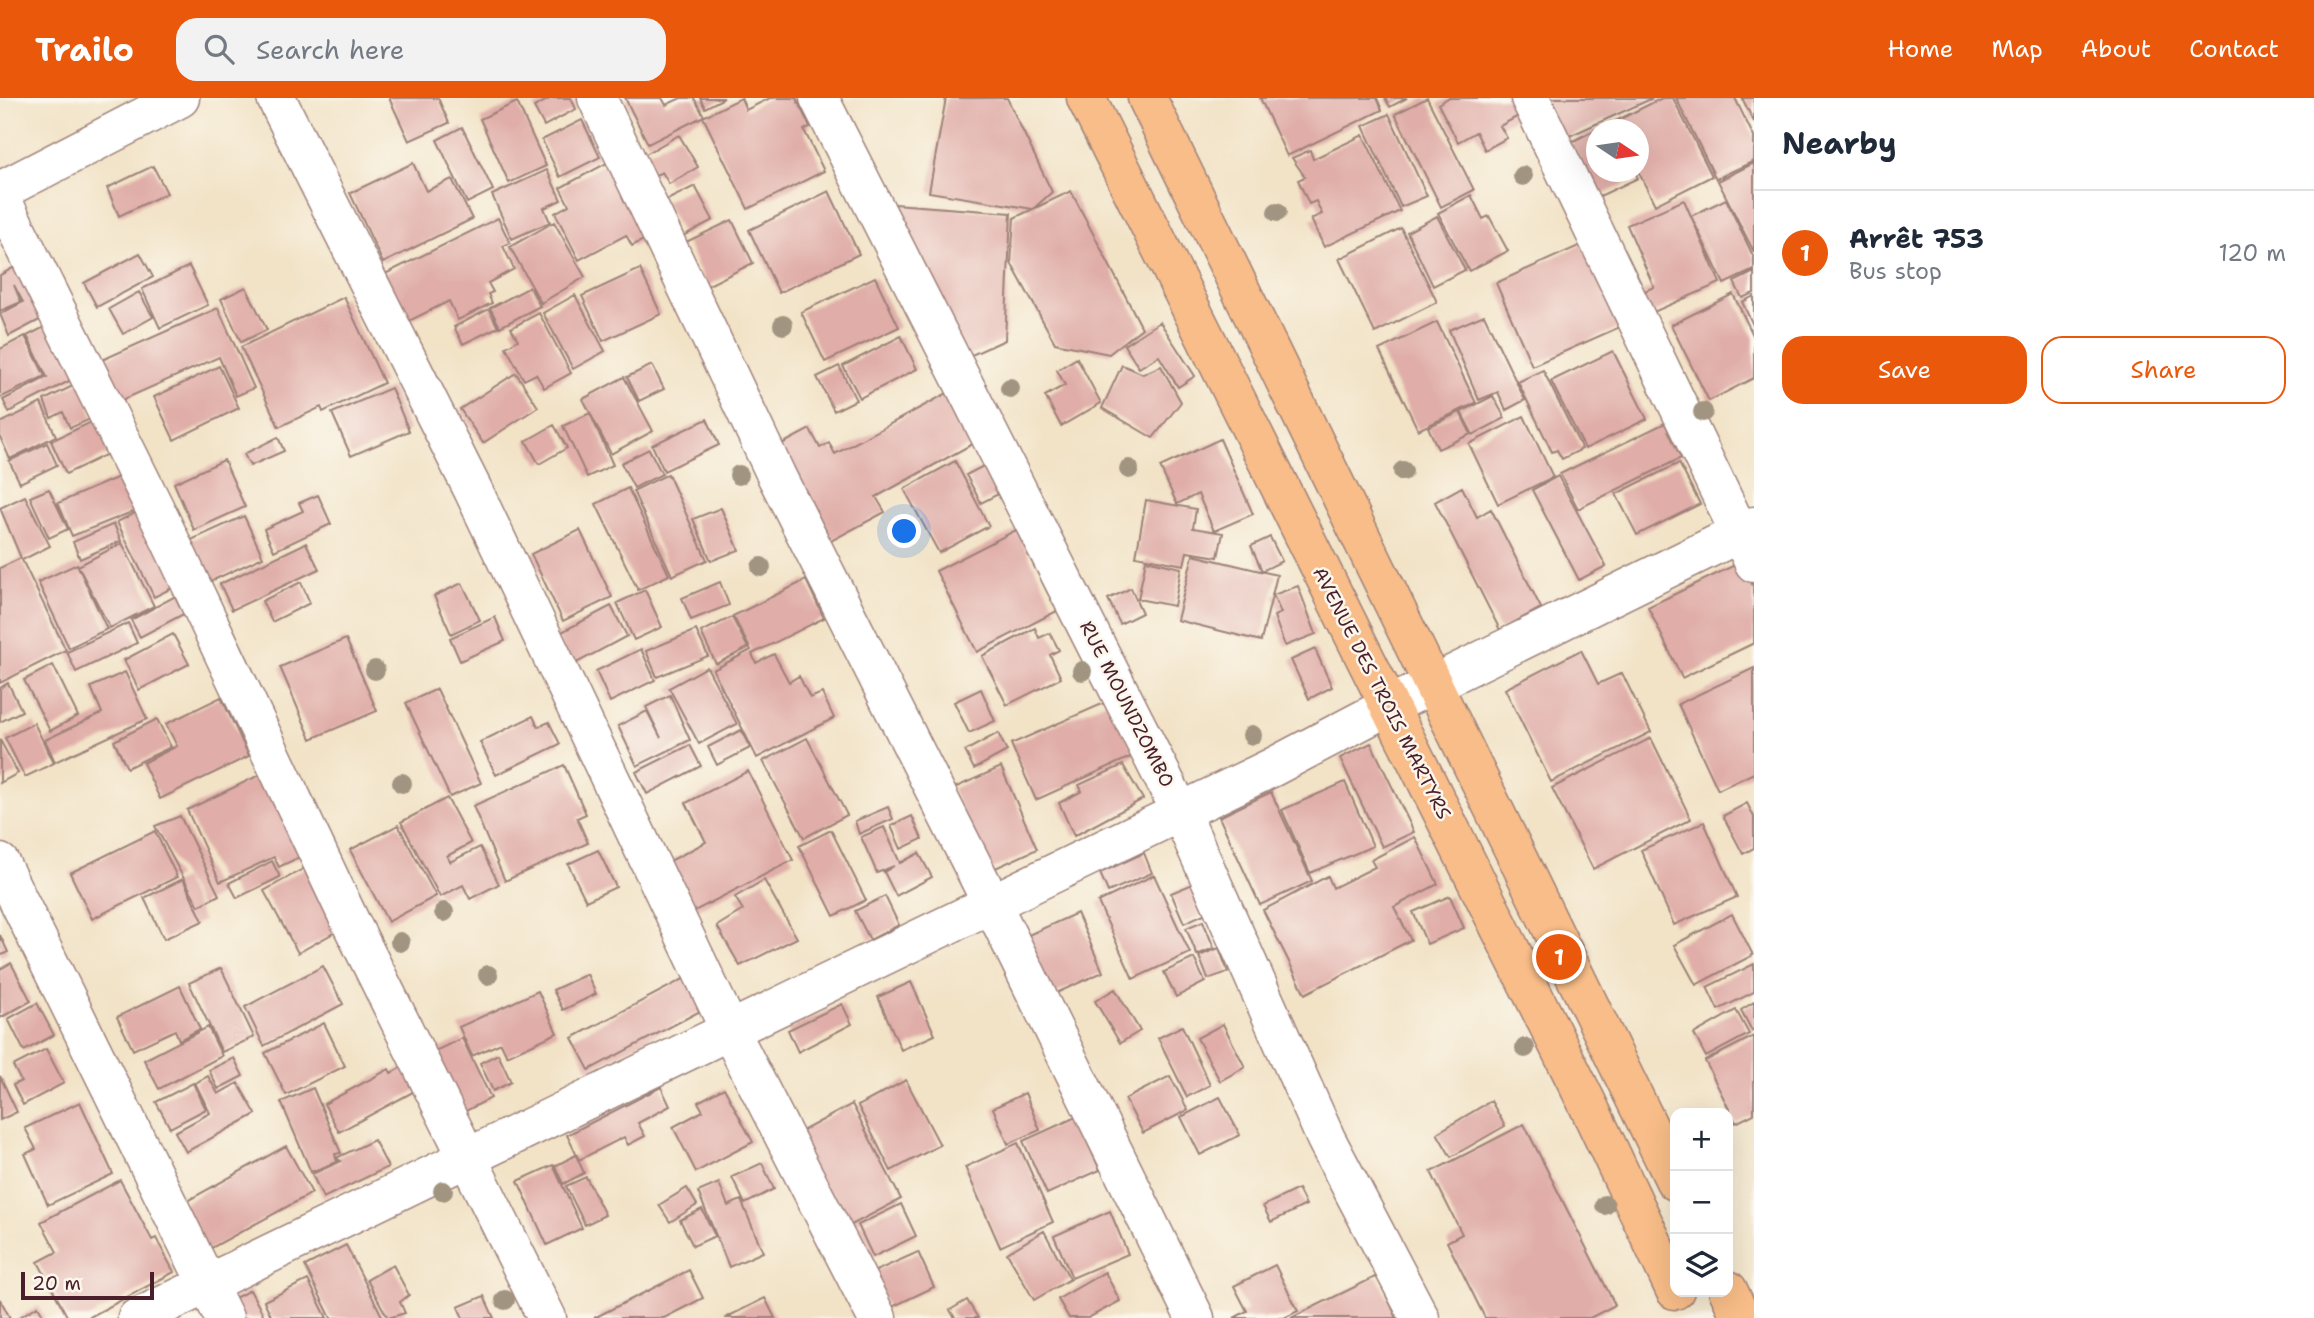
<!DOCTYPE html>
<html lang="en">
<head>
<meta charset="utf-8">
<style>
	body { margin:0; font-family:"Shantell Sans",sans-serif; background:#f2f2f3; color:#1f2937 }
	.controls { position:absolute; right:21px; bottom:21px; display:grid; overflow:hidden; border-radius:14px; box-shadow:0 7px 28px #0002 }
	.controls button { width:63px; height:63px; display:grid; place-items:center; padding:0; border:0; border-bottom:2px solid #e0e1e3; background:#fff; color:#1f2937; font:35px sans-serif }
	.compass { position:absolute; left:1586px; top:21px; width:63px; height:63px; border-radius:50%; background:#fff; box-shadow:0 7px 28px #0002; rotate:103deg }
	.scale { position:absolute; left:21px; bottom:18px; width:133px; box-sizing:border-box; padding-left:7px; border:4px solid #4a1f2b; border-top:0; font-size:19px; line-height:24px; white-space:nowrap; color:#4a1f2b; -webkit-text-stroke:5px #fbf7ec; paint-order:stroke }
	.you { position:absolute; left:905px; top:434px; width:24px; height:24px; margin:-18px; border:5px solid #fff; border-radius:50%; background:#1a73e8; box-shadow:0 0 0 10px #1a73e833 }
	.badge { display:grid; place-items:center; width:46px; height:46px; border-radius:50%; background:#ea580c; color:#fff; font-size:23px; font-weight:700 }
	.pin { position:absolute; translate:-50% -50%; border:4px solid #fff; box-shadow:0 2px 7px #0006 }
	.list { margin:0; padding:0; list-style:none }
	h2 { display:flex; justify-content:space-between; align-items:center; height:91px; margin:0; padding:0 28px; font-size:30px }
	h2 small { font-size:23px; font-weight:400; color:#747a83 }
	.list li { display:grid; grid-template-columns:46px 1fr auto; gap:21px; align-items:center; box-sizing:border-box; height:126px; padding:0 28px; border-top:2px solid #e0e1e3 }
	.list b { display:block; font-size:26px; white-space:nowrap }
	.list p { margin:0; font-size:23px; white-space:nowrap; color:#747a83 }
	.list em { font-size:23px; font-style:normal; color:#747a83 }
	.actions { display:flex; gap:14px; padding:21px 28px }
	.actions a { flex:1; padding:16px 0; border:2px solid #ea580c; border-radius:21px; text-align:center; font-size:24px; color:#ea580c }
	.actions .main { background:#ea580c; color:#fff }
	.icon { flex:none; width:38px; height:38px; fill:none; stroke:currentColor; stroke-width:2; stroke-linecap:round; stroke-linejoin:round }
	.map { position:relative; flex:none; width:1754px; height:1220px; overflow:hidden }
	header { display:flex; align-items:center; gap:42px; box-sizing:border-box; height:98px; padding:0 35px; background:#ea580c; color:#fff }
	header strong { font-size:33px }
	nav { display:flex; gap:38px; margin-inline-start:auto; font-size:24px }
	.search { width:490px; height:63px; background:#f2f2f3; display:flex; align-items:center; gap:18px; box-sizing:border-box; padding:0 24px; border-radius:21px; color:#747a83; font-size:26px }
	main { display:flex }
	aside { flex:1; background:#fff }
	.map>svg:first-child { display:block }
	.building { fill:#e0ada8 }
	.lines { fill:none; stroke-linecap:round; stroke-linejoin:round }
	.minor-casing { stroke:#9e8179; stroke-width:41 }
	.major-casing { stroke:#9e8179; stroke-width:41 }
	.minor { stroke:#fff; stroke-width:38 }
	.major { stroke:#f8bd88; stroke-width:38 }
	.tree { fill:#a19481 }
	.labels { text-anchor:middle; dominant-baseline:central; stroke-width:5; stroke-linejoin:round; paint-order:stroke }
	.street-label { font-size:19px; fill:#4a1f2b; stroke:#fbf7ec }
</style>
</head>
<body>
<header>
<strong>Trailo</strong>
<div class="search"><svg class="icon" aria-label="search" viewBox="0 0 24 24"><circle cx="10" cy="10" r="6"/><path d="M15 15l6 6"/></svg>Search here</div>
<nav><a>Home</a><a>Map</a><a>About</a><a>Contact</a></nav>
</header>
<main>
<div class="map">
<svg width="1754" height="1220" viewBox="0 0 1754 1220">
	<rect width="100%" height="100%" fill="#fbf7ec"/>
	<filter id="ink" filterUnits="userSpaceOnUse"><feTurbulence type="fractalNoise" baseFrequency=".0143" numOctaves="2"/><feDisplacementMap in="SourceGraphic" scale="14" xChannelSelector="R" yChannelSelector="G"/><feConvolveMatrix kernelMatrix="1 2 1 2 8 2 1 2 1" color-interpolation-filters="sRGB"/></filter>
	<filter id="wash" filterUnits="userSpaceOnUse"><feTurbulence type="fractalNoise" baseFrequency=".00686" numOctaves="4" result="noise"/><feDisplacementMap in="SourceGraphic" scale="28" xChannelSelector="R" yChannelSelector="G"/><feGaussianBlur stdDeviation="1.57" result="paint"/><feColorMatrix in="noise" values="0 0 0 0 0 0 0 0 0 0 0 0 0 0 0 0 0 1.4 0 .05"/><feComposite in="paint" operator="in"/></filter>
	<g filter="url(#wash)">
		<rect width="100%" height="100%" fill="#f2e3c7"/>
		<g id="blocks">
			<path class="building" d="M389,0H438L449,25L409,43Z
				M551,0H571L576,11L544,28L534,9Z
				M625,0H662L666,7L681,0H694L704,18L648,46Z
				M700,0H724L705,10Z
				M741,0L746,12L770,0H796L810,29L804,32L824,73L748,111L703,19Z
				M946,0H1007L1052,94L1033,111L1071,93L1142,230L1109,256L1055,245L1011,165L1014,120L1033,111L929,94Z
				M1260,0H1377L1382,12L1287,58Z
				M1385,0H1407L1390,9Z
				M1427,0L1474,92L1441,109L1395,16Z
				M1448,0H1516L1524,15L1500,28L1507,40L1485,52L1476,34L1458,44L1438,6Z
				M1544,0H1653L1563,41Z
				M1662,0H1673L1712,78L1655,107L1638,73V32H1618L1614,24Z
				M1676,0H1735L1754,39V63L1716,81Z
				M1742,0H1754V24Z
				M517,4L546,68L509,85L480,21Z
				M1389,16L1427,98L1401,109L1363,28Z
				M582,22L600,59L560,79L542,42Z
				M1611,24L1614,32H1596V74H1635L1638,80L1598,99L1571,44Z
				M462,29L493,92L467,105L437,42Z
				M679,37L698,69L669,86L662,74L656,77L644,57Z
				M1363,37L1400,113L1324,149L1311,121L1322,116L1316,103L1309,106L1298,82L1305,79L1292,60L1310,52L1313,61Z
				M618,59L657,135L632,148L626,137L579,162L555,115L569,107L560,90Z
				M413,65L426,93L452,81L472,121L383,165L350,95Z
				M1754,65V154L1718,83Z
				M153,68L167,95L119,118L107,90Z
				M547,72L561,102L544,110L550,124L512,141L492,97Z
				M695,88L713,122L683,138L665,103Z
				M829,93L859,156L779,195L749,132Z
				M1471,97L1483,121L1489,118L1508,153L1469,173L1438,115Z
				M1726,101L1754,160V172L1724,186L1691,118Z
				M1684,102L1720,185L1649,216L1640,195L1654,189L1627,127Z
				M894,106L1011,115L1005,242L965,260Z
				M1437,118L1465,172L1433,188L1407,134Z
				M498,120L510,145L503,148L514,171L488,185L493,194L488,196L492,205L458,222L449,203L405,225L381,178Z
				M732,122L753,165L707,188L686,144Z
				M554,124L585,179L541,205L510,149Z
				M1401,130L1437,204L1375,235L1339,161Z
				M1583,146L1620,229L1532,268L1496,185Z
				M140,155L153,179L97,209L84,185Z
				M22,165L49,217L9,238L0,216L23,204L14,187L21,204L0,213V177Z
				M189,168L208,207L160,230L142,191Z
				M640,171L661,216L603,243L582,198Z
				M1754,174V195L1742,200L1734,184Z
				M875,179L899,229L825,264L801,214Z
				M246,189L267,232L241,244L221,201Z
				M530,189L540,208L500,229L490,210Z
				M139,194L153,219L123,236L109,211Z
				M1733,196L1754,239V280L1709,303L1671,227Z
				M575,197L605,253L573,271L543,215Z
				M1754,198V229L1742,204Z
				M344,199L384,285L323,314L321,309L279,329L241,249Z
				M218,210L254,290L236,298L219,259L120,303L102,262Z
				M489,211L498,229L463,246L454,229Z
				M539,215L571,275L544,290L536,276L524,282L506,249L518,242L511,230Z
				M1484,217L1525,302L1506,312L1498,294L1479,302L1449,232Z
				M1160,224L1195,278L1178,289L1159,258L1139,270L1124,247Z
				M1437,224L1476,305L1418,332L1379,252Z
				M52,225L79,278L9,314L3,302L47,279L27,238Z
				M25,238L45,278L0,300V251Z
				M901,238L917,271L860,300L843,268Z
				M1613,253L1647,321L1585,351L1551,283Z
				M1077,260L1101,305L1061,328L1045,298L1065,287L1057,272Z
				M652,267L664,291L639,303L627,279Z
				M1122,267L1143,276L1161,268L1181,304L1153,340L1102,310Z
				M219,268L239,310L174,342L154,299Z
				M839,268L856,302L834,313L817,279Z
				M1543,272L1582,351L1562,361L1557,352L1552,354L1518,284Z
				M516,275L538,309L483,345L460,311Z
				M624,279L653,333L611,356L583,301Z
				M83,283L93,320L70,330L63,314L51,320L44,302Z
				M391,290L409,333L351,358L332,315Z
				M949,294L976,344L876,399L885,414L831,443L780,347L810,331L820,350L829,345L835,356Z
				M1493,298L1505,320L1473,337L1461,314Z
				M41,305L56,338L10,361L0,339V325Z
				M1460,314L1471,336L1438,351L1428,329Z
				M590,315L613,367L587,379L563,328Z
				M1524,318L1553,379L1498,406L1469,346Z
				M100,320L116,352L66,376L51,343Z
				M707,321L719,347L664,373L652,347Z
				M1665,325L1681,360L1578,411L1560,376Z
				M554,327L567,350L539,366L526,343Z
				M278,339L284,353L250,368L244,356Z
				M1220,341L1253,416L1214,433L1198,396L1177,406L1160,369Z
				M47,345L57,367L20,385L9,363Z
				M649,351L662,376L634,390L621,365Z
				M224,362L245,409L194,432L174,385Z
				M995,362L1008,391L981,405L966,377Z
				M955,363L989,428L939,455L904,391Z
				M1679,365L1700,406L1637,437L1616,396Z
				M128,375L142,410L72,438L58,405Z
				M668,376L707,462L672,478L633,393Z
				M1558,378L1606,468L1579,482L1532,392Z
				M1462,389L1477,419L1491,411L1541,510L1500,532L1435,404Z
				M628,390L669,477L638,492L596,406Z
				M49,391L68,431L49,440L30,399Z
				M318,397L331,426L274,453L264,431L303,413L299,405Z
				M25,398L50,448L22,462L66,552L0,585V470L21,460L0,410Z
				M1146,402L1196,411L1193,430L1223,435L1218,459L1187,454L1184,467L1136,458Z
				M721,410L739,452L711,463L693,421Z
				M141,412L178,487L154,499L117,424Z
				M244,418L263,459L207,485L189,443Z
				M114,426L121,443L80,461L73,444Z
				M580,432L612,499L563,523L531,456Z
				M1016,432L1057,513L977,554L936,473Z
				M1270,439L1282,463L1262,473L1251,448Z
				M122,445L154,508L110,530L78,468Z
				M306,445L319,471L232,512L220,486Z
				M1193,457L1277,477L1261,543L1177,522Z
				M1146,462L1181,470L1174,508L1138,501Z
				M1741,464L1754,490V545L1682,580L1648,509Z
				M77,466L107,531L69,550L38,484Z
				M806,482L824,520L752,556L756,565L774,556L789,584L799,578L810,600L822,595L834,620L757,660L713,572L751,552L733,518Z
				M301,484L310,505L272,524L262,503Z
				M720,484L729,507L691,522L682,500Z
				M462,485L480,522L451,536L434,498Z
				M1298,488L1316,536L1285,548L1274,518L1281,515L1273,497Z
				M1131,490L1142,515L1120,526L1108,501Z
				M645,492L662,529L634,542L617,505Z
				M183,494L193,511L140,539L131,522Z
				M611,508L627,538L571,568L556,537Z
				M495,519L505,543L460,563L450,540Z
				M732,519L748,550L716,566L701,534Z
				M128,525L137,545L76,574L67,554Z
				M1035,530L1039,540L1050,535L1059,552L1050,557L1061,580L1007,607L982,558Z
				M696,532L708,558L657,579L646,553Z
				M173,536L189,566L139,592L124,562Z
				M346,541L377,613L311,641L280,569Z
				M641,551L655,582L610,604L596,573Z
				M1315,551L1332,589L1309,601L1291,562Z
				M1581,552L1598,586L1622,575L1651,634L1551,684L1505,591Z
				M53,567L78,618L50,633L24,582Z
				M707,569L737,626L699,646L669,590Z
				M1754,570V675L1718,692L1678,606Z
				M125,574L147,621L55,664L45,642L102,615L91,589Z
				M8,585L22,613L0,624V590Z
				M437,591L481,685L450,699L406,605Z
				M981,591L995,623L969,635L954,604Z
				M670,597L690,642L637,668L618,628L647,613L661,640L646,609Z
				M221,599L249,658L160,701L143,665L177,648L166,626Z
				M1111,602L1135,657L1036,702L1011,646Z
				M533,618L538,629L549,624L560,646L496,677L480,644Z
				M157,621L171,649L127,670L114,643Z
				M34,625L54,665L25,679L5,640Z
				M741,632L750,650L717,667L708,649Z
				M998,635L1007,653L974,671L965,653Z
				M807,640L847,717L804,740L763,663Z
				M1651,640L1691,721L1593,771L1552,690Z
				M0,642L18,675L0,685Z
				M1371,645L1414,734L1382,749L1340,660Z
				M690,647L701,668L647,696L636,674Z
				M564,667L586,716L577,720L588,745L505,783L473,708Z
				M1123,667L1143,701L1074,738L1059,705L1082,693L1079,687Z
				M1001,669L1037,751L989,773L952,691Z
				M268,673L306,756L279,769L274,759L220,784L187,712Z
				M748,673L793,762L679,821L668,764L706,744L686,705Z
				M1345,684L1373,748L1310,775L1282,712Z
				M1271,694L1312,783L1260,807L1219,719Z
				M447,700L471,745L447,758L450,764L480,749L499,786L470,801L463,787L440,799L401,724Z
				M1747,705L1754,719V750L1743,756L1723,718Z
				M888,709L893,721L859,736L855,723Z
				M180,718L219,797L199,808L155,728Z
				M912,718L922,741L901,751L891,728Z
				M1704,724L1737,799L1674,827L1641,752Z
				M398,727L436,798L388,824L350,752Z
				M884,729L900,765L919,755L932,779L896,798L884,774L894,768L877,775L861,739Z
				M831,732L866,802L834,818L799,748Z
				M155,733L177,779L92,821L70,775Z
				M1415,739L1438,786L1394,809L1411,842L1305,896L1263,812L1328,778L1333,790L1375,769L1371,762Z
				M598,752L616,789L586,803L568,766Z
				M1144,755L1152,775L1108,794L1100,775Z
				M272,763L280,779L237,800L229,785Z
				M310,767L344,829L298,855L264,793Z
				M1154,777L1190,855L1133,881L1098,804Z
				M183,781L203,823L164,841L144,800Z
				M764,782L797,840L740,868L717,828L743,812L735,799Z
				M1200,783L1213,812L1184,825L1171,795Z
				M885,798L899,827L870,842L855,813Z
				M1450,798L1464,830L1427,846L1413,814Z
				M1077,815L1103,874L1050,898L1024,839Z
				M1732,816L1753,857L1696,887L1674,847Z
				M1203,823L1214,850L1197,857L1186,830Z
				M0,837L8,854L0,858Z
				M1219,850L1228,874L1208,881L1199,858Z
				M1194,860L1205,884L1176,899L1164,874Z
				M11,865L31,903L0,920V871Z
				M1754,866V894L1718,912L1707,889Z
				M323,868L343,906L264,948L245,909Z
				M221,870L254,939L222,954L189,885Z
				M587,876L596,896L563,912L553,892Z
				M687,879L704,911L589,972L572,940Z
				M911,884L935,937L901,952L878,899Z
				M180,888L200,931L179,942L175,932L133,952L117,919Z
				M1115,891L1140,933L1120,945L1095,903Z
				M538,893L557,935L507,958L501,945L472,958L459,929Z
				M1754,904V931L1752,933L1741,912Z
				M37,905L54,937L24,953L8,921Z
				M842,906L852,926L798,954L788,932Z
				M1736,912L1749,936L1706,959L1694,936Z
				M324,925L345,968L286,997L265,955Z
				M1223,926L1245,969L1220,983L1197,940Z
				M1182,928L1210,987L1187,999L1158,940Z
				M208,929L222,958L159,991L144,962Z
				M1754,938V1016L1736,1025L1705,963Z
				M462,940L491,1000L460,1016L431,955Z
				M46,951L64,985L23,1007L13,987L21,983L13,968Z
				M498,956L511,984L493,993L480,965Z
				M234,960L243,978L218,991L209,972Z
				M411,964L424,988L339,1034L324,1006L389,971L391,975Z
				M0,978L17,1014L0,1022Z
				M208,978L218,996L238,985L256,1016L186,1054L175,1034L210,1015L195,985Z
				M1170,978L1188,1012L1143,1035L1125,1001Z
				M906,982L940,1047L891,1073L858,1008Z
				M193,985L206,1011L170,1030L156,1004Z
				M661,989L670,1008L638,1025L645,1038L628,1047L624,1039L579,1062L567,1037Z
				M313,990L341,1055L335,1056L337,1064L311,1074L281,1004Z
				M724,990L753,1044L696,1074L673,1029L703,1013L698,1004Z
				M1025,995L1040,1032L1008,1046L993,1010Z
				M1220,999L1240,1037L1200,1057L1181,1019Z
				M1491,1003L1505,1028L1451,1059L1437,1035Z
				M80,1004L113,1076L48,1107L25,1056L36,1051L25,1030Z
				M852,1006L901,1101L842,1132L793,1038Z
				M1076,1019L1100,1072L1047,1096L1023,1043Z
				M1524,1026L1615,1207L1590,1220H1485L1447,1144L1462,1136L1431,1074Z
				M374,1042L388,1069L323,1100L312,1076L341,1063L336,1060Z
				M1018,1045L1053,1124L1000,1149L965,1069Z
				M286,1048L312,1095L206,1153L180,1107Z
				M576,1057L584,1075L563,1086L555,1068Z
				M762,1065L774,1091L745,1106L732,1079Z
				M553,1067L582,1130L547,1147L518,1083Z
				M586,1079L605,1117L585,1127L566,1088Z
				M120,1082L152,1142L156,1140L174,1174L88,1220H68L38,1164L57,1154L41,1124Z
				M719,1085L728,1108L741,1102L763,1154L729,1169L698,1094Z
				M687,1090L697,1107L670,1124L659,1107Z
				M1298,1091L1306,1107L1271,1124L1263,1108Z
				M901,1106L916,1138L873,1159L858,1127Z
				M702,1111L715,1138L693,1148L680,1122Z
				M1110,1113L1128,1156L1072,1180L1054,1138Z
				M1044,1133L1070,1181L1034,1202L1007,1155Z
				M346,1147L383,1220H331L305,1168Z
				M918,1154L934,1189L888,1211L871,1175Z
				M393,1167L409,1197L400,1204L405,1215L388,1220L367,1182Z
				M1275,1167L1298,1213L1284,1220H1234L1247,1213L1234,1188Z
				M689,1172L703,1200L664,1220H594Z
				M1105,1174L1120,1203L1088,1220H1069L1058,1201Z
				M1377,1178L1397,1220H1291Z
				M308,1182L327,1220H272L264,1203Z
				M250,1192L265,1220H237L229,1203Z
				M484,1198L494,1220H463L458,1209Z
				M765,1200L775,1220H725Z
				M0,1201L10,1220H0Z
				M967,1202L978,1220H955L950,1212Z
				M38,1208L45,1220H18Z"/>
		</g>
	</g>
	<g filter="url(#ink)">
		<use href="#blocks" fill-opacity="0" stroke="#9e8179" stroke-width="2"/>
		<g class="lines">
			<g class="minor-casing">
				<path id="minor" d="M276,0L473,392L730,933L877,1220
					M597,0L777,379L992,806L1195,1220
					M819,0L1180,713L1326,1041L1420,1220
					M1530,0L1754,465
					M0,93L180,0
					M0,98L160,421L349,821L547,1220
					M0,765L224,1220
					M137,1220L1273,669L1389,608L1754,428"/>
			</g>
			<g class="major-casing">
				<path id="major" d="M1086,0L1588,1007L1675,1192
					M1147,0L1675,1083
					M1728,1192L1741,1220"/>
			</g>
			<use href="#minor" class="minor"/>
			<use href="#major" class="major"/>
		</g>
		<g class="tree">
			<circle cx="1523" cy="78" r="10"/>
			<circle cx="1277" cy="114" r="10"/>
			<circle cx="783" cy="227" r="10"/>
			<circle cx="1010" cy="290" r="10"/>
			<circle cx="1703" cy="314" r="10"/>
			<circle cx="1129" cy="371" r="10"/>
			<circle cx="1403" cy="373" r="10"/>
			<circle cx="739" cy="377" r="10"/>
			<circle cx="761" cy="469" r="10"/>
			<circle cx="375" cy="572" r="10"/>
			<circle cx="1082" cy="573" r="10"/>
			<circle cx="1252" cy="637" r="10"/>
			<circle cx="402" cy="685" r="10"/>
			<circle cx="444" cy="814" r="10"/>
			<circle cx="400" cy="844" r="10"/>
			<circle cx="488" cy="877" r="10"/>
			<circle cx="1525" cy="950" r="10"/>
			<circle cx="443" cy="1093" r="10"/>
			<circle cx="1605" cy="1107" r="10"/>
			<circle cx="505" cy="1202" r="10"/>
		</g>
	</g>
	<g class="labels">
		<g class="street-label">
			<text transform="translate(1382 595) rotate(63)">AVENUE DES TROIS MARTYRS</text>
			<text transform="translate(1127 606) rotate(63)">RUE MOUNDZOMBO</text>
		</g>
	</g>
</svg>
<div class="controls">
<button>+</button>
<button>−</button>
<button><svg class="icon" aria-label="layers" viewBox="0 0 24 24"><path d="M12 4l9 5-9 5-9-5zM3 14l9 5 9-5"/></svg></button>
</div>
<svg class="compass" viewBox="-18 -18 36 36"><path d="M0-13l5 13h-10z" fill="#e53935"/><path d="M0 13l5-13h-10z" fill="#747a83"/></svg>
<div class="scale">20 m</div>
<div class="you"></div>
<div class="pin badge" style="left:1559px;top:859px">1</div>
</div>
<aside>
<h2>Nearby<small></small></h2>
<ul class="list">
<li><span class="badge">1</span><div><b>Arrêt 753</b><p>Bus stop</p></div><em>120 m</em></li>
</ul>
<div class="actions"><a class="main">Save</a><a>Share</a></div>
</aside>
</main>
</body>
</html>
